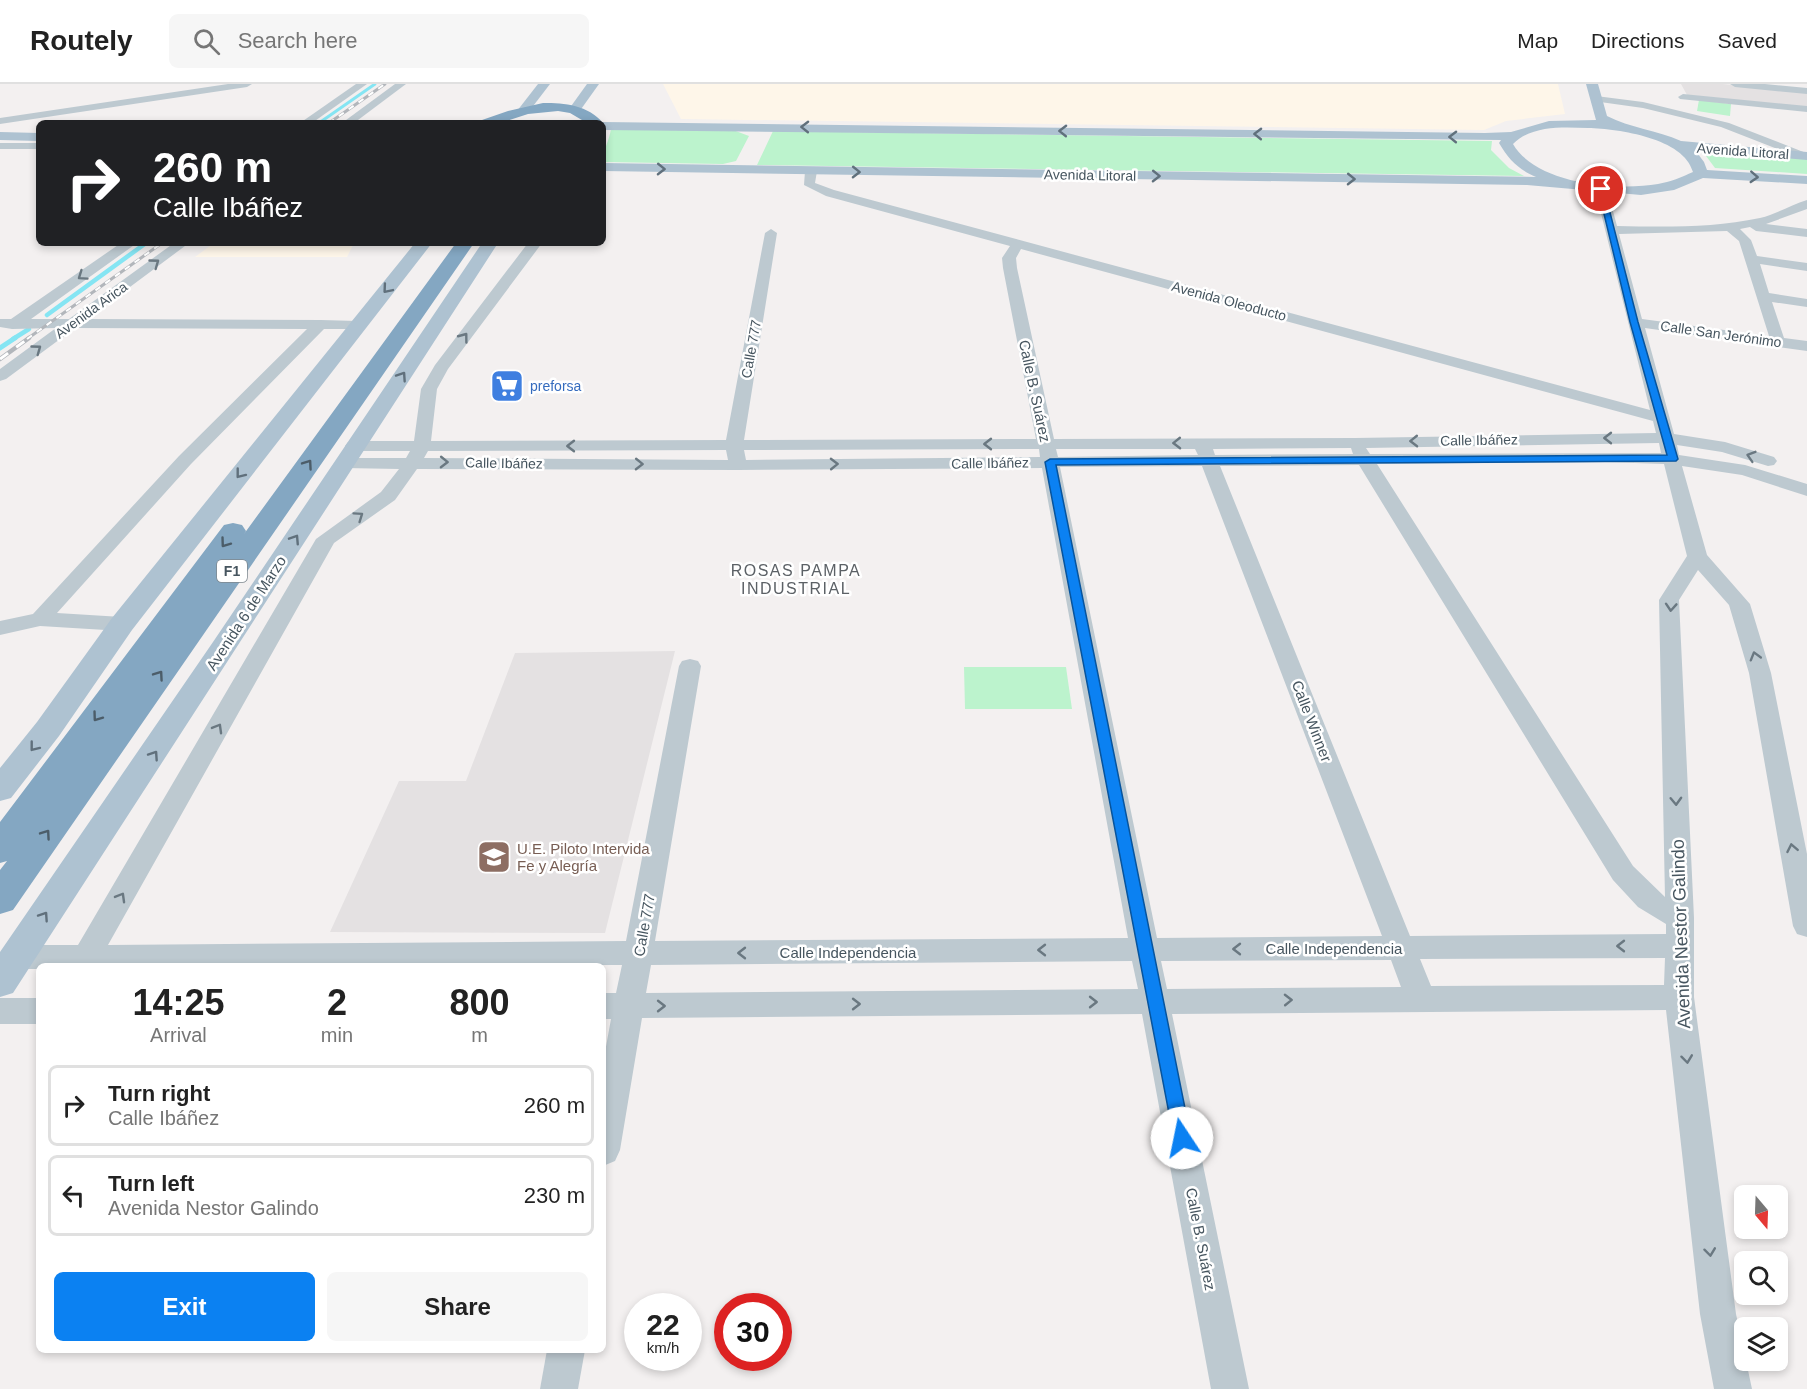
<!DOCTYPE html>
<html lang="en">
<head>
<meta charset="utf-8">
<style>
	body { margin:0; font-family:Helvetica,sans-serif; background:#f6f6f6; color:#222; height:100vh; display:flex; flex-direction:column; font-size:22px; white-space:nowrap }
	* { box-sizing:border-box; margin:0 }
	p { font-size:20px; color:#767676 }
	.icon { flex:none; width:33px; height:33px; fill:none; stroke:currentColor; stroke-width:2; stroke-linecap:round; stroke-linejoin:round }
	.map { position:relative; flex:1; overflow:hidden }
	.sheet { position:absolute; left:36px; top:879px; width:570px; height:390px; display:flex; flex-direction:column; background:#fff; border-radius:9px; box-shadow:0 3px 9px #0003 }
	.sheet>* { flex:none }
	.top-card { position:absolute; left:36px; top:36px; width:570px; height:126px; border-radius:9px; box-shadow:0 3px 9px #0003; background:#202124; color:#fff; overflow:hidden }
	.needle { width:39px; rotate:161deg }
	.buttons { position:absolute; left:1734px; top:1101px; display:grid; gap:12px }
	.buttons a { display:grid; place-items:center; width:54px; height:54px; border-radius:9px; background:#fff; box-shadow:0 3px 9px #0003; font-size:30px }
	.speed { position:absolute; left:624px; top:1209px; display:flex; gap:12px; font-size:30px; font-weight:700; text-align:center }
	.speed>* { display:grid; place-content:center; width:78px; height:78px; border-radius:50%; background:#fff; box-shadow:0 3px 9px #0003; line-height:1 }
	.speed small { font-size:15px; font-weight:400 }
	.speed .limit { border:9px solid #d22; background:#fff; color:#111 }
	.pin { position:absolute; display:grid; place-items:center; width:51px; height:51px; color:#fff; margin:-26px; border:3px solid #fff; border-radius:50%; box-shadow:0 2px 6px #0007 }
	.me { position:absolute; width:66px; margin:-33px; rotate:349deg; stroke-linejoin:round; filter:drop-shadow(0 0 4px #0008) }
	.turn { display:flex; align-items:center; gap:21px; height:126px; padding:0 18px; font-size:27px }
	.turn .icon { width:78px; height:78px; stroke-width:2.5 }
	.turn b { display:block; font-size:42px; line-height:51px }
	.eta { display:flex; justify-content:space-evenly; align-items:center; height:102px; text-align:center }
	.eta b { font-size:36px; font-weight:700; line-height:42px }
	.button { display:flex; gap:12px; margin-top:auto; padding:12px 18px }
	.button a { flex:1; height:69px; border-radius:9px; background:#0b81f2; color:#fff; font-size:24px; font-weight:700; line-height:69px; text-align:center }
	.button a+a { background:#f6f6f6; color:#222 }
	ul { padding:0; list-style:none }
	li { display:flex; align-items:center; gap:18px; height:81px; margin:0 12px 9px; padding:0 6px; border:3px solid #e0e0e0; border-radius:9px }
	li div { flex:1 }
	li b { display:block; font-size:22px }
	li em { font-style:normal }
	header { display:flex; align-items:center; gap:36px; box-sizing:border-box; height:84px; padding:0 30px; background:#fff; border-bottom:2px solid #e0e0e0 }
	header strong { font-size:28px }
	nav { display:flex; gap:33px; margin-inline-start:auto; font-size:21px }
	.search { width:420px; height:54px; background:#f6f6f6; display:flex; align-items:center; gap:15px; box-sizing:border-box; padding:0 21px; border-radius:9px; color:#767676; font-size:22px }
	.map>svg:first-child { display:block }
</style>
</head>
<body>
<header>
<strong>Routely</strong>
<div class="search"><svg class="icon" aria-label="search" viewBox="0 0 24 24"><circle cx="10" cy="10" r="6"/><path d="M15 15l6 6"/></svg>Search here</div>
<nav><a>Map</a><a>Directions</a><a>Saved</a></nav>
</header>
<div class="map">
<svg width="1807" height="1305" viewBox="0 0 1807 1305">
	<rect width="100%" height="100%" fill="#f3f0f0"/>
	<g fill="#fef6e9">
		<polygon points="663,0 1558,0 1565,30 1506,37 1484,46 681,35"/>
		<polygon points="214,159 354,159 347,173 195,173"/>
	</g>
	<g fill="#e4e1e2">
		<polygon points="1681,0 1723,0 1807,8 1807,23 1687,11"/>
		<polygon points="675,567 605,849 330,848 399,697 466,697 515,569"/>
	</g>
	<g fill="#bcf3cd">
		<polygon points="1699,16 1731,20 1730,32 1697,27"/>
		<path d="M611 45 733 46 749 52 736 77 723 80 603 78C603 65 609 58 611 45Z"/>
		<polygon points="773,47 1492,57 1491,66 1509,84 1524,92 757,81"/>
		<polygon points="1703,68 1807,75 1807,90 1715,84"/>
		<polygon points="964,583 1066,583 1072,625 965,625"/>
	</g>
	<g fill="none" stroke-linecap="round" stroke-linejoin="round">
		<polyline stroke="#85e5f3" stroke-width="3" points="319,39 375,0"/>
		<g stroke="#85e5f3" stroke-width="4.5">
			<polyline points="47,231 146,159"/>
			<polyline points="13,255 29,245"/>
		</g>
		<polyline stroke="#85e5f3" stroke-width="5" points="0,264 15,254"/>
		<g fill="#bdc9d0" fill-rule="evenodd">
			<polygon points="228,0 252,0 247,3 0,40 0,34"/>
			<polygon points="356,0 367,0 312,39 300,39"/>
			<polygon points="395,0 406,0 354,39 342,39"/>
			<polygon points="1730,0 1765,0 1807,4 1807,10 1735,3"/>
			<polygon points="1683,10 1807,22 1807,28 1680,15 1678,13"/>
			<polygon points="1596,12 1643,18 1729,39 1806,69 1807,72 1798,73 1721,43 1643,24 1593,17 1593,13"/>
			<rect x="0" y="59" width="39" height="6"/>
			<path d="M811 84 817 87 815 99 834 106 1650 326 1595 105 1597 102 1601 101 1607 105 1617 142C1665 143 1713 144 1760 134 1776 130 1791 121 1807 116V125L1766 140 1807 145V153L1756 147 1750 143 1740 145 1751 156 1757 172 1807 179V187L1760 180 1769 209 1807 215V223L1772 218 1784 254 1807 257V267L1645 244 1674 350 1725 358 1774 373 1777 377 1774 381 1768 382 1722 368 1677 361 1679 371 1745 381 1807 400V412L1742 391 1682 382 1707 471 1750 520 1771 589 1807 770V853L1797 850 1793 842 1749 589 1729 521 1698 486 1679 516 1694 834V913L1736 1230 1752 1305H1714L1700 1230 1666 926 1172 930 1249 1305H1211L1142 930 642 934 620 1066 615 1077 603 1082V979L611 935H603V909H616L622 881 39 882V885H17L7 881 3 873 7 865 17 861H78L316 455 381 408 399 385 344 384 338 383 335 379 338 375 344 374H406L410 367H354L348 366 345 362 348 358 354 357H414L421 305 435 281 528 159H542L448 285 437 305 431 357 726 356 765 149 771 145 777 149 744 356 1036 355 1003 184 1002 174 1010 162 826 112 804 101 805 87ZM1727 147 1739 157 1769 252 1642 235 1619 150ZM1021 165 1653 337 1656 349 1355 354 1054 355 1017 184 1016 174ZM1659 359 1661 369 1370 370 1366 364ZM1351 364 1353 370 1215 371 1213 365ZM1039 365 1040 373 746 376 744 366ZM1056 365H1195L1198 371 1058 373ZM726 366 728 376 424 374 428 367ZM1605 378 1664 380 1687 472 1659 516 1665 813 1633 782 1377 380ZM1359 381 1613 796 1638 823 1666 840V850L1410 852 1220 382ZM1202 382 1382 852 1157 854 1060 383ZM1042 384 1128 854 655 857 701 582 698 577 690 575 682 577 679 582 626 857 108 861 334 459 395 416 417 385 738 386ZM1665 874 1664 901 1431 902 1420 875ZM1391 876 1401 903 1167 905 1161 877ZM1132 877 1138 905 646 909 651 881Z"/>
			<polygon points="121,159 137,159 31,235 69,235 174,159 189,159 87,235 321,236 357,237 364,241 357,245 324,245 191,380 57,529 122,533 130,535 133,540 130,545 122,547 40,542 0,551 0,537 33,530 179,372 307,245 75,244 6,295 0,297 0,285 56,244 12,245 0,243 0,235 11,235"/>
			<rect x="0" y="914" width="39" height="26"/>
			<polygon points="547,1266 585,1266 578,1305 540,1305"/>
		</g>
		<g fill="#aec2d1" fill-rule="evenodd">
			<polygon points="538,0 550,0 527,30 519,30 517,27"/>
			<polygon points="587,0 599,0 579,28 571,28 569,25"/>
			<path d="M1586 0H1598L1607 32C1630 44 1657 46 1681 57L1807 68V76L1695 66 1704 78 1707 86 1807 92V100L1703 94 1674 106 1641 111 1527 101 603 87V79L1536 93C1518 85 1509 76 1499 59L1501 56 603 46V39H599L603 38 1485 49 1511 48 1549 37 1596 36ZM1588 44C1619 45 1684 54 1693 88 1682 93 1670 98 1658 100 1616 107 1536 100 1513 60 1532 41 1563 43 1588 44Z"/>
			<polygon points="0,48 39,49 39,57 0,56"/>
			<polygon points="415,159 432,159 132,546 59,652 11,714 0,717 0,684 37,638 112,534"/>
			<polygon points="482,159 498,159 13,909 0,913 0,868 213,558"/>
		</g>
		<g fill="#84a7c2" fill-rule="evenodd">
			<path d="M543 19C565 19 588 21 603 39H587L570 29 558 27 528 30 500 39H480L482 36 508 27Z"/>
			<polygon points="456,159 474,159 13,826 0,830 0,786 7,777 0,779 0,738 224,441 233,439 242,441 246,447 244,450"/>
		</g>
		<defs>
			<g id="rail-far1">
				<polyline points="329,39 385,0"/>
				<polyline points="27,255 162,159"/>
			</g>
			<polyline id="rail" points="0,275 29,254"/>
		</defs>
		<use href="#rail-far1" stroke="#b2b6bb" stroke-width="3"/>
		<use href="#rail" stroke="#b2b6bb" stroke-width="4.5"/>
		<use href="#rail-far1" stroke="#fff" stroke-width="2" stroke-dasharray="6" stroke-linecap="butt"/>
		<use href="#rail" stroke="#fff" stroke-width="3" stroke-dasharray="10" stroke-linecap="butt"/>
	</g>
	<defs><path id="oneway-chevron" d="M-2-3.5L2.5 0L-2 3.5" fill="none" stroke-width="1.6" stroke-linecap="round" stroke-linejoin="round" transform="scale(1.5)"/></defs>
	<g stroke="#60707c">
		<use href="#oneway-chevron" transform="translate(805 43) rotate(-179)"/>
		<use href="#oneway-chevron" transform="translate(1063 47) rotate(-179)"/>
		<use href="#oneway-chevron" transform="translate(1258 50) rotate(-179)"/>
		<use href="#oneway-chevron" transform="translate(1453 53) rotate(-179)"/>
		<use href="#oneway-chevron" transform="translate(661 85) rotate(1)"/>
		<use href="#oneway-chevron" transform="translate(856 88) rotate(1)"/>
		<use href="#oneway-chevron" transform="translate(1156 92) rotate(1)"/>
		<use href="#oneway-chevron" transform="translate(1754 93) rotate(3)"/>
		<use href="#oneway-chevron" transform="translate(1351 95) rotate(1)"/>
		<use href="#oneway-chevron" transform="translate(387 205) rotate(130)"/>
		<use href="#oneway-chevron" transform="translate(402 292) rotate(-56)"/>
		<use href="#oneway-chevron" transform="translate(240 390) rotate(128)"/>
		<use href="#oneway-chevron" transform="translate(295 455) rotate(-57)"/>
		<use href="#oneway-chevron" transform="translate(34 663) rotate(128)"/>
		<use href="#oneway-chevron" transform="translate(154 671) rotate(-56)"/>
		<use href="#oneway-chevron" transform="translate(44 832) rotate(-56)"/>
	</g>
	<g stroke="#6a7881">
		<use href="#oneway-chevron" transform="translate(155 179) rotate(-36)"/>
		<use href="#oneway-chevron" transform="translate(82 192) rotate(145)"/>
		<use href="#oneway-chevron" transform="translate(464 253) rotate(-53)"/>
		<use href="#oneway-chevron" transform="translate(37 265) rotate(-36)"/>
		<use href="#oneway-chevron" transform="translate(1608 354) rotate(180)"/>
		<use href="#oneway-chevron" transform="translate(1414 357) rotate(179)"/>
		<use href="#oneway-chevron" transform="translate(1177 359) rotate(179)"/>
		<use href="#oneway-chevron" transform="translate(988 360) rotate(180)"/>
		<use href="#oneway-chevron" transform="translate(571 362) rotate(-180)"/>
		<use href="#oneway-chevron" transform="translate(1751 372) rotate(-163)"/>
		<use href="#oneway-chevron" transform="translate(444 378) rotate(1)"/>
		<use href="#oneway-chevron" transform="translate(639 380) rotate(1)"/>
		<use href="#oneway-chevron" transform="translate(834 380) rotate(-1)"/>
		<use href="#oneway-chevron" transform="translate(359 432) rotate(-35)"/>
		<use href="#oneway-chevron" transform="translate(1671 523) rotate(94)"/>
		<use href="#oneway-chevron" transform="translate(1755 572) rotate(-106)"/>
		<use href="#oneway-chevron" transform="translate(218 644) rotate(-60)"/>
		<use href="#oneway-chevron" transform="translate(1676 717) rotate(88)"/>
		<use href="#oneway-chevron" transform="translate(1792 764) rotate(-101)"/>
		<use href="#oneway-chevron" transform="translate(121 813) rotate(-60)"/>
		<use href="#oneway-chevron" transform="translate(1621 862) rotate(180)"/>
		<use href="#oneway-chevron" transform="translate(1237 865) rotate(180)"/>
		<use href="#oneway-chevron" transform="translate(1042 866) rotate(180)"/>
		<use href="#oneway-chevron" transform="translate(742 869) rotate(180)"/>
		<use href="#oneway-chevron" transform="translate(1288 916) rotate(-1)"/>
		<use href="#oneway-chevron" transform="translate(1093 918)"/>
		<use href="#oneway-chevron" transform="translate(856 920)"/>
		<use href="#oneway-chevron" transform="translate(661 922)"/>
		<use href="#oneway-chevron" transform="translate(1687 975) rotate(83)"/>
		<use href="#oneway-chevron" transform="translate(1710 1168) rotate(83)"/>
	</g>
	<g stroke="#4c5d69">
		<use href="#oneway-chevron" transform="translate(308 380) rotate(-55)"/>
		<use href="#oneway-chevron" transform="translate(225 459) rotate(126)"/>
		<use href="#oneway-chevron" transform="translate(159 591) rotate(-55)"/>
		<use href="#oneway-chevron" transform="translate(97 633) rotate(126)"/>
		<use href="#oneway-chevron" transform="translate(46 750) rotate(-55)"/>
	</g>
	<polygon fill="#0b81f2" stroke="#07549d" stroke-width="1.5" points="1601,103 1604,105 1638,238 1678,375 1676,377 1056,381 1191,1054 1189,1061 1182,1063 1175,1061 1045,378 1050,375 1667,371 1630,238 1598,105"/>
	<defs>
		<symbol id="supermarket-square" viewBox="-11 -11 22 22"><rect x="-9" y="-9" width="18" height="18" rx="4" fill="#3f7fe0" stroke="#fff"/><path d="M-6-5.5h2.5l.6 2H6L4.5 2H-2.5L-4.4-4H-6ZM-1.5 3.2a1.3 1.3 0 1 0 .1 0ZM3 3.2a1.3 1.3 0 1 0 .1 0Z" fill="#fff"/></symbol>
		<symbol id="school-square" viewBox="-11 -11 22 22"><rect x="-9" y="-9" width="18" height="18" rx="4" fill="#8d6e63" stroke="#fff"/><path d="M0-5L7-2L0 1L-7-2ZM-4 1L0 2.5L4 1V4Q0 6-4 4Z" fill="#fff"/></symbol>
	</defs>
	<g fill-rule="evenodd">
		<use href="#supermarket-square" x="488" y="283" width="38" height="38"/>
		<use href="#school-square" x="475" y="754" width="38" height="38"/>
	</g>
	<g text-anchor="middle" dominant-baseline="central" stroke-width="5" stroke-linejoin="round" paint-order="stroke">
		<g font-size="14" fill="#46555f" stroke="#fff">
			<text transform="translate(1743 67) rotate(4)">Avenida Litoral</text>
			<text transform="translate(1090 91) rotate(1)">Avenida Litoral</text>
			<text transform="translate(1229 217) rotate(15)">Avenida Oleoducto</text>
			<text transform="translate(91 226) rotate(-36)">Avenida Arica</text>
			<text transform="translate(1721 250) rotate(8)">Calle San Jerónimo</text>
			<text transform="translate(751 265) rotate(-80)">Calle 777</text>
			<text transform="translate(1479 356) rotate(-1)">Calle Ibáñez</text>
			<text transform="translate(504 379) rotate(1)">Calle Ibáñez</text>
			<text transform="translate(990 379) rotate(-1)">Calle Ibáñez</text>
		</g>
		<g font-size="14" fill="#366cbe" stroke="#fff" text-anchor="start">
			<text x="530" y="302">preforsa</text>
		</g>
		<rect fill="#fff" stroke="#7e888f" stroke-width="1.5" x="217" y="476" width="30" height="22" rx="4.5"/>
		<g font-size="14" font-weight="bold" fill="#46555f">
			<text x="232" y="487">F1</text>
		</g>
		<g font-size="15" fill="#46555f" stroke="#fff">
			<text transform="translate(1035 307) rotate(78)">Calle B. Suárez</text>
			<text transform="translate(246 529) rotate(-57)">Avenida 6 de Marzo</text>
			<text transform="translate(1312 637) rotate(69)">Calle Winner</text>
			<text transform="translate(644 841) rotate(-80)">Calle 777</text>
			<text x="1334" y="864">Calle Independencia</text>
			<text x="848" y="868">Calle Independencia</text>
			<text transform="translate(1201 1155) rotate(79)">Calle B. Suárez</text>
		</g>
		<g font-size="15" fill="#785e54" stroke="#fff" text-anchor="start">
			<text x="517" y="764">U.E. Piloto Intervida<tspan x="517" dy="17">Fe y Alegría</tspan></text>
		</g>
		<g font-size="16" letter-spacing="1.5" fill="#5c6166" stroke="#fff">
			<text x="796" y="486">ROSAS PAMPA<tspan x="796" dy="18">INDUSTRIAL</tspan></text>
		</g>
		<g font-size="18" fill="#46555f" stroke="#fff">
			<text transform="translate(1681 850) rotate(-92)">Avenida Nestor Galindo</text>
		</g>
	</g>
</svg>
<div class="buttons">
<a><svg class="needle" viewBox="-14 -14 28 28"><path d="M0-13l5 13h-10z" fill="#e53935"/><path d="M0 13l5-13h-10z" fill="#767676"/></svg></a>
<a><svg class="icon" aria-label="search" viewBox="0 0 24 24"><circle cx="10" cy="10" r="6"/><path d="M15 15l6 6"/></svg></a>
<a><svg class="icon" aria-label="layers" viewBox="0 0 24 24"><path d="M12 4l9 5-9 5-9-5zM3 14l9 5 9-5"/></svg></a>
</div>
<div class="speed"><div>22<small>km/h</small></div><div class="limit">30</div></div>
<div class="pin" style="left:1601px;top:105px;background:#d93025"><svg class="icon" aria-label="arrive" viewBox="0 0 24 24"><path d="M6 21V4h12l-3 4 3 4H6"/></svg></div>
<svg class="me" style="left:1182px;top:1054px" viewBox="-20 -20 40 40"><circle r="19" fill="#fff"/><path d="M0-13L10 11 0 6-10 11z" fill="#0b81f2"/></svg>
<div class="top-card">
<div class="turn"><svg class="icon" aria-label="right" viewBox="0 0 24 24"><path d="M7 20v-9h11M14 6l5 5-5 5"/></svg><div><b>260 m</b>Calle Ibáñez</div></div>
</div>
<section class="sheet">
<div class="eta">
<div><b>14:25</b><p>Arrival</p></div>
<div><b>2</b><p>min</p></div>
<div><b>800</b><p>m</p></div>
</div>
<ul>
<li><svg class="icon" aria-label="right" viewBox="0 0 24 24"><path d="M7 20v-9h11M14 6l5 5-5 5"/></svg><div><b>Turn right</b><p>Calle Ibáñez</p></div><em>260 m</em></li>
<li><svg class="icon" aria-label="left" viewBox="0 0 24 24"><path d="M17 20v-9H6M10 6l-5 5 5 5"/></svg><div><b>Turn left</b><p>Avenida Nestor Galindo</p></div><em>230 m</em></li>
</ul>
<div class="button"><a>Exit</a><a>Share</a></div>
</section>
</div>
</body>
</html>
